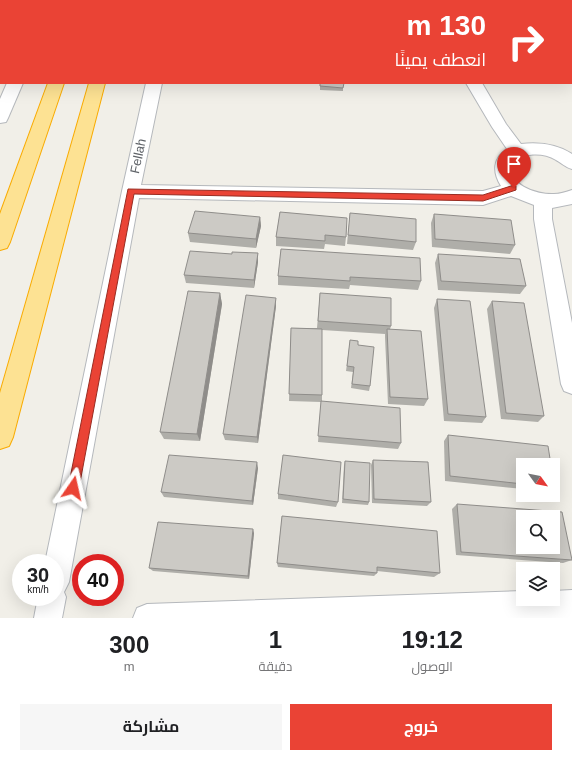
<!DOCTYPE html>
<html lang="ar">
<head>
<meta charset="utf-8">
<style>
	body { margin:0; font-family:Arial,Cairo,sans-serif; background:#f6f6f6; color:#202124; direction:rtl; height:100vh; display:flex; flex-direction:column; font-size:15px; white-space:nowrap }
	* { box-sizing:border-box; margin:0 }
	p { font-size:13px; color:#757577 }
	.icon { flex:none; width:22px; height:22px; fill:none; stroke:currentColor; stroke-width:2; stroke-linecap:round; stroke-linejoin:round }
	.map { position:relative; height:618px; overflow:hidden; direction:ltr }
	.side { display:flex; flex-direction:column; background:#fff; flex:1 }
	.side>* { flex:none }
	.hud { position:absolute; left:0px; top:0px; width:572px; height:84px; box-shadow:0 4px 16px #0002; direction:rtl; background:#ea4335; color:#fff; overflow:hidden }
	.needle { width:26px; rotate:123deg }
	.tools { position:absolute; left:516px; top:458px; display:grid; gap:8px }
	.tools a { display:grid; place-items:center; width:44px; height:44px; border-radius:0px; background:#fff; box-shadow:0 4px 16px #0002; font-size:20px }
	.speed { position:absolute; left:12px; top:554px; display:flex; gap:8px; font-size:20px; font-weight:700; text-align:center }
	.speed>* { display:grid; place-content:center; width:52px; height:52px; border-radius:50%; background:#fff; box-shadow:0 4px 16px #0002; line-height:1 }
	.speed small { font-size:10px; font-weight:400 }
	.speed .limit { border:6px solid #d22; background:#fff; color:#111 }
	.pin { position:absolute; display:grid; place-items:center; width:34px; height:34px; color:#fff; margin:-41px -17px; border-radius:50% 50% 50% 0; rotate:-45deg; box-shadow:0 0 4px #0007 }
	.pin .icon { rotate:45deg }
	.me { position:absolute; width:44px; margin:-22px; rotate:11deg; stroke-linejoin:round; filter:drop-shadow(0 0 3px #0008) }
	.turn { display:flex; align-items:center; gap:14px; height:84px; padding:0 20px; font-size:18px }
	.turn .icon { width:52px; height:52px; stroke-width:2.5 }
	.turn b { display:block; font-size:28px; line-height:34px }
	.eta { display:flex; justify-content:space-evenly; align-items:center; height:68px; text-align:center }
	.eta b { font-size:24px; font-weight:700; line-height:28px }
	.primary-button { display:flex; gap:8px; margin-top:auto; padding:8px 20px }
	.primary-button a { flex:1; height:46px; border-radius:0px; background:#ea4335; color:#fff; font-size:16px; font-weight:700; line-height:46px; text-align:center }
	.primary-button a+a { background:#f6f6f6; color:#202124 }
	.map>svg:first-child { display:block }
</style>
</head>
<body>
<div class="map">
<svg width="572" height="618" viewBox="0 0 572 618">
	<rect width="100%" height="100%" fill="#f1efe8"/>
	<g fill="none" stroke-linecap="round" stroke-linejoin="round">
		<defs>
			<g id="minor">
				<rect x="44" y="0" width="14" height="1"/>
				<rect x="164" y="0" width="14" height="1"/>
				<rect x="198" y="0" width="14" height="1"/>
				<polygon points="366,0 388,0 389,1 367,1"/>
				<rect x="436" y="0" width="14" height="1"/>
				<polygon points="7,83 23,83 8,118 6,122 0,123 0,99"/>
				<path d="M146 83H162L141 185 483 191 501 186C492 172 493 158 507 149L492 127 466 83H482L506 124 521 144C538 142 557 144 572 154V169C565 167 562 163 556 160 543 152 525 153 514 161 503 184 537 195 554 194 560 194 566 192 572 190V204L552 208V219L572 323V394L564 391 561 384 534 219V205L511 196 483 205 139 198 69 582 64 592 66 597 62 618H34L38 597H55V563H45L122 191Z"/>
				<polygon points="572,590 572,618 133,618 137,608 147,604 523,591 523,599 553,599 553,591"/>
			</g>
			<g id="highway">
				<rect x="78" y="0" width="14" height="1"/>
				<polygon points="48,83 64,83 10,242 7,248 0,250 0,214"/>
				<polygon points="89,83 105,83 13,437 9,446 0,449 0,393"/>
			</g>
		</defs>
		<use href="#minor" stroke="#b5b8bc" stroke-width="2"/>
		<use href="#highway" stroke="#f9ab00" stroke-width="2"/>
		<use href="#minor" fill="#fff" fill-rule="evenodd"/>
		<use href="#highway" fill="#fde293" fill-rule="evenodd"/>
	</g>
	<g fill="#afaea9">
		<polygon points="320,83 343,88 343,91 320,90"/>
		<polygon points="280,212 346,237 345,246 325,244 324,249 276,246 276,237"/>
		<polygon points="350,213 416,242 413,250 347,244"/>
		<polygon points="434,214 515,245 510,254 432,247 431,223"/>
		<polygon points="260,217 261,226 256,248 190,242 188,233"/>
		<polygon points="281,249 421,281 418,290 350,285 349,289 278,285 278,276"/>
		<polygon points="258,253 258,262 254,288 186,283 184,275 232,254"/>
		<polygon points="438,254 526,286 520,294 438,290 435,263"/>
		<polygon points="220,293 222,304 200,441 164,439 160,432"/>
		<polygon points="320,293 391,326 390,329 428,399 424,406 388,404 385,337 385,334 322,330 322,401 401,443 398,449 318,442 321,402 289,401 291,328 317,328"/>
		<polygon points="276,298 276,306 258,443 225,440 223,434"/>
		<polygon points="437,299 486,417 482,423 444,421 434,308"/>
		<polygon points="492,301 544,416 538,422 501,419 487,309"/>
		<polygon points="350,340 358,345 370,386 369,391 351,388 353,372 346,371"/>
		<polygon points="448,435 523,465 523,489 445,481 444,441"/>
		<polygon points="373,460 431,502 427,506 372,503 371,465"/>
		<polygon points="345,461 369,502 368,505 342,503 344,465"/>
		<polygon points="258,468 253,505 164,497 161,492"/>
		<polygon points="278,494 338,502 336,507 278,499"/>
		<polygon points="457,504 572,560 563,563 456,555 452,509"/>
		<polygon points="282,516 440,573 434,577 377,571 377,573 374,576 278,567 277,563"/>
		<polygon points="254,533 249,579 153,571 149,568"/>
	</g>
	<g fill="#8f8d8a">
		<polygon points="260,217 261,226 256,248 256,239"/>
		<polygon points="258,253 258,262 254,288 254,280"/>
		<polygon points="220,293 222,304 200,441 197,434"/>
		<polygon points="276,298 276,306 258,443 257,437"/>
		<polygon points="257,462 258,468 253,505 252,501"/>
		<polygon points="253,529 254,533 249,579 248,576"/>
	</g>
	<g fill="#cccac5" stroke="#8f8d8a" fill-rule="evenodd">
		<polygon points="320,83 344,83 343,88 320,86"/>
		<polygon points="195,211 260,217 256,239 188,233"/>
		<polygon points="280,212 347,218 346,237 325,235 325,241 276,237"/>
		<polygon points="350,213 416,219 416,242 348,235"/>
		<polygon points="434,214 511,220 515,245 435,239"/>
		<polygon points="281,249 420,258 421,281 350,277 350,281 278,276"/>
		<polygon points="190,251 232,254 232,252 258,253 254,280 184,275"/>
		<polygon points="438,254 520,259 526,286 441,281"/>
		<polygon points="188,291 220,293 197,434 160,432"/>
		<polygon points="320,293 391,298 391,326 318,321"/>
		<polygon points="246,295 276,298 257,437 223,434"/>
		<polygon points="437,299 470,301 486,417 448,414"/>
		<polygon points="492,301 524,303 544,416 506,413"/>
		<polygon points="291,328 322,329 322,395 289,394"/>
		<polygon points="387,329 421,331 428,399 390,397"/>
		<polygon points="350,340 358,341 358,345 374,347 370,386 352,384 354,367 347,366"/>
		<polygon points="321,401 400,408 401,443 318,436"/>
		<polygon points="448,435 548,446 551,465 523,465 523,484 450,476"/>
		<polygon points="169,455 257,462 252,501 161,492"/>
		<polygon points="283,455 341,462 338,502 278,494"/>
		<polygon points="373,460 428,462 431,502 374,499"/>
		<polygon points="345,461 370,463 369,502 343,499"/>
		<path d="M457 504 562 512 572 560 461 552ZM523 517H553V547H523Z"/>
		<polygon points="282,516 437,531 440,573 377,567 377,573 277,563"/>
		<polygon points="158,522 253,529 248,576 149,568"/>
	</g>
	<polygon fill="#ea4335" stroke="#982c22" points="514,185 516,186 516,190 483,201 134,194 79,488 77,492 73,493 69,492 68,488 128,189 483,195"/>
	<g text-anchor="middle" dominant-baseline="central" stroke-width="3.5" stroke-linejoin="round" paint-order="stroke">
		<g font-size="13" fill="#5f6368" stroke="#fff">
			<text transform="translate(138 156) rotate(-78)">Fellah</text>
		</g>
	</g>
</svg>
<div class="tools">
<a><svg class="needle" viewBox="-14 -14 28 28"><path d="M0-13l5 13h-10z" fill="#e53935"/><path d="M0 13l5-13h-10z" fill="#757577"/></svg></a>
<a><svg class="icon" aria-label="search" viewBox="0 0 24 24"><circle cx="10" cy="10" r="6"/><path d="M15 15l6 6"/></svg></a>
<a><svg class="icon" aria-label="layers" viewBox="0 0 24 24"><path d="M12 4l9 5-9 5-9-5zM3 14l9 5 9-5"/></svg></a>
</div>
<div class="speed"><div>30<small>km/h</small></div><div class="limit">40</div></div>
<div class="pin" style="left:514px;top:188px;background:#d93025"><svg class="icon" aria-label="arrive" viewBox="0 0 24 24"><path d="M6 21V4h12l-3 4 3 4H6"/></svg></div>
<svg class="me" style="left:73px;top:488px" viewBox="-20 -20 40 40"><path d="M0-17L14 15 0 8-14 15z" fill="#ea4335" stroke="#fff" stroke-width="4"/></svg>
<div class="hud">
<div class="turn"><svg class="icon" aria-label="right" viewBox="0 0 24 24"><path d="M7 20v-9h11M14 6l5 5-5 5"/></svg><div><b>130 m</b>انعطف يمينًا</div></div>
</div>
</div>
<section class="side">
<div class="eta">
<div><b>19:12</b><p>الوصول</p></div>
<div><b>1</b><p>دقيقة</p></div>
<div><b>300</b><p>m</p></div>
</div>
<div class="primary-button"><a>خروج</a><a>مشاركة</a></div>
</section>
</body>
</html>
